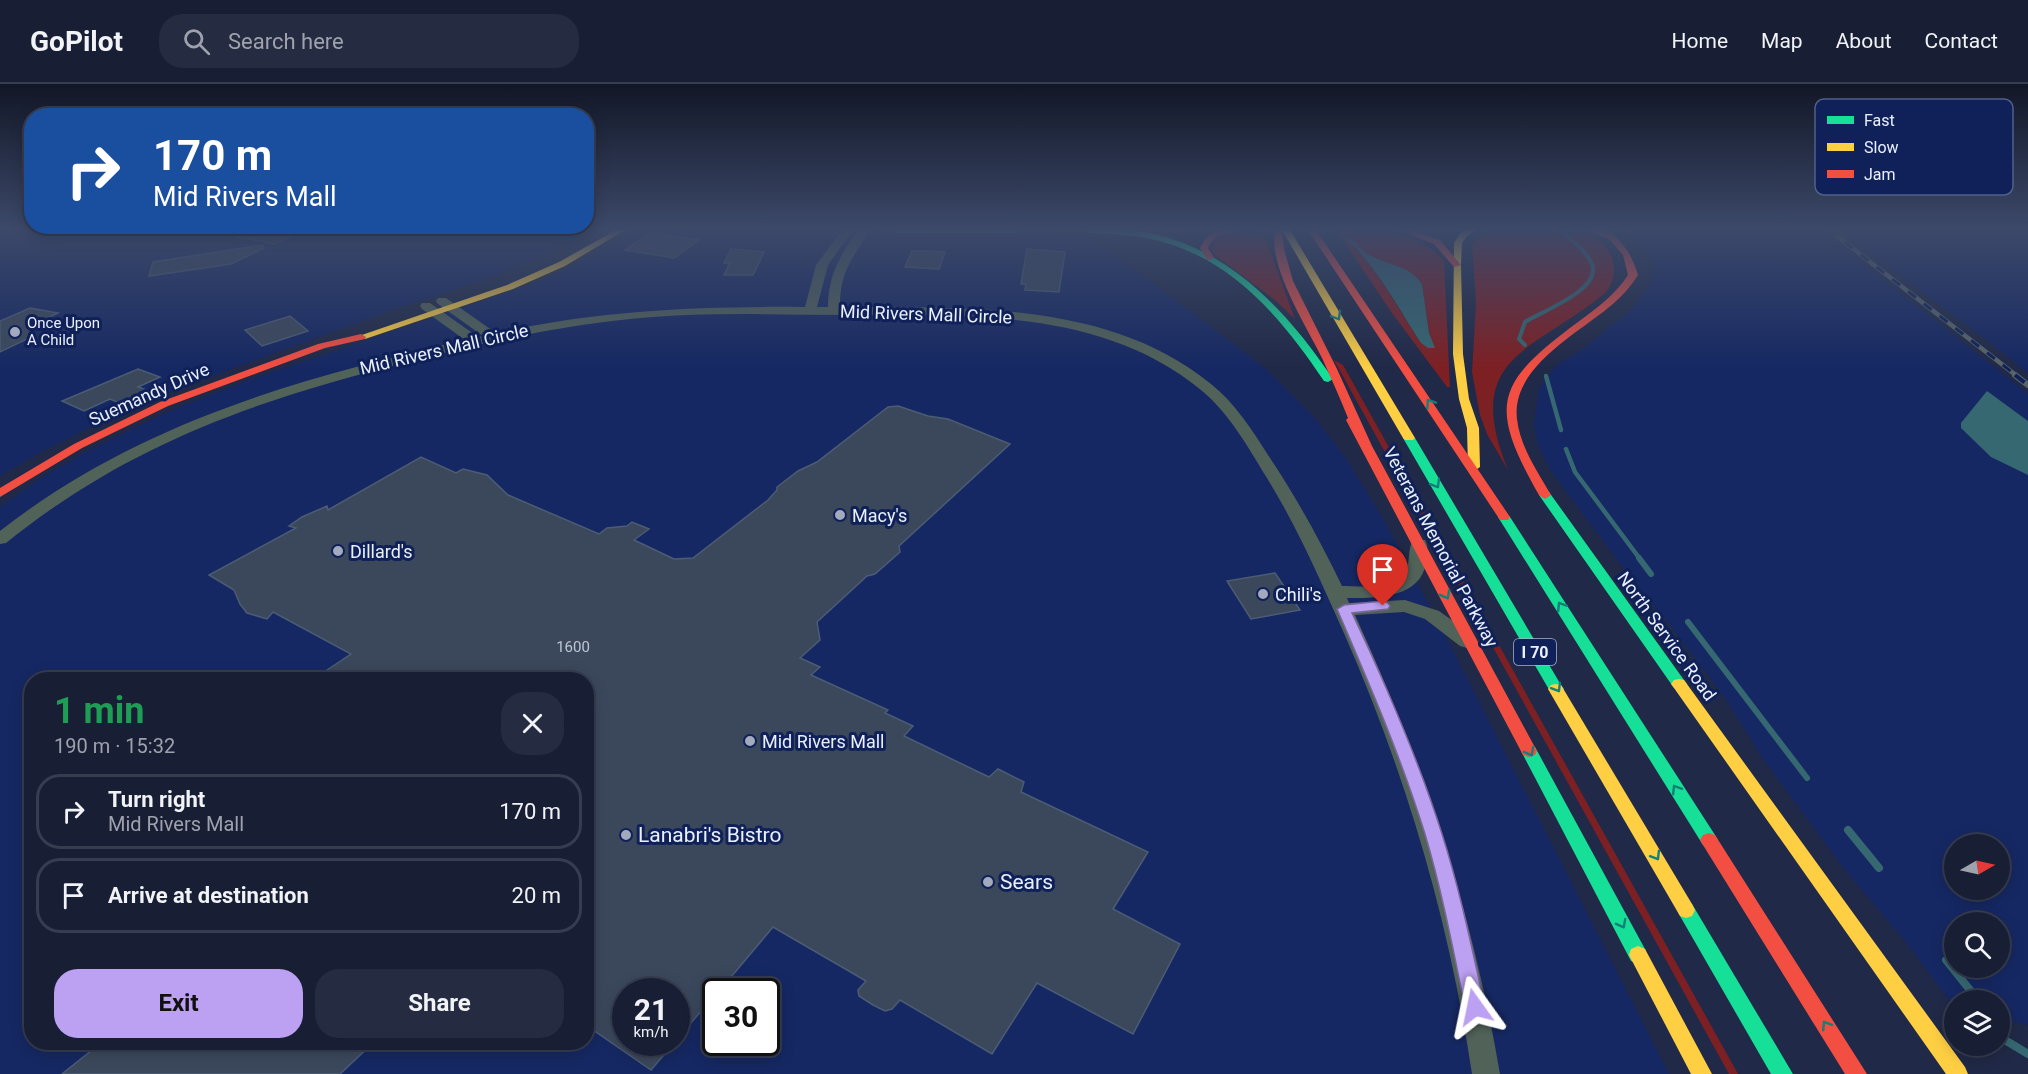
<!DOCTYPE html>
<html lang="en">
<head>
<meta charset="utf-8">
<style>
	body { margin:0; font-family:Roboto,sans-serif; background:#252c41; color:#f1f3f6; height:100vh; display:flex; flex-direction:column; font-size:22px; white-space:nowrap }
	* { box-sizing:border-box; margin:0 }
	p { font-size:20px; color:#9fa2ad }
	.icon { flex:none; width:33px; height:33px; fill:none; stroke:currentColor; stroke-width:2; stroke-linecap:round; stroke-linejoin:round }
	.map { position:relative; flex:1; overflow:hidden }
	.sheet { position:absolute; left:24px; top:588px; width:570px; height:378px; display:flex; flex-direction:column; background:#181f35; border-radius:24px; box-shadow:0 3px 15px #0003,0 0 0 2px #363d50 }
	.sheet>* { flex:none }
	.hud { position:absolute; left:24px; top:24px; width:570px; height:126px; border-radius:24px; box-shadow:0 3px 15px #0003,0 0 0 2px #363d50; background:#1a4fa0; color:#fff; overflow:hidden }
	.needle { width:39px; rotate:81deg }
	.fabs { position:absolute; left:1944px; top:750px; display:grid; gap:12px }
	.fabs a { display:grid; place-items:center; width:66px; height:66px; border-radius:50%; background:#181f35; box-shadow:0 3px 15px #0003,0 0 0 2px #363d50; font-size:30px }
	.speed { position:absolute; left:612px; top:894px; display:flex; gap:12px; font-size:30px; font-weight:700; text-align:center }
	.speed>* { display:grid; place-content:center; width:78px; height:78px; border-radius:50%; background:#181f35; box-shadow:0 3px 15px #0003,0 0 0 2px #363d50; line-height:1 }
	.speed small { font-size:15px; font-weight:400 }
	.speed .limit { border:3px solid #111; border-radius:9px; background:#fff; color:#111 }
	.pin { position:absolute; display:grid; place-items:center; width:51px; height:51px; color:#fff; margin:-62px -26px; border-radius:50% 50% 50% 0; rotate:-45deg; box-shadow:0 0 6px #0007 }
	.pin .icon { rotate:45deg }
	.me { position:absolute; width:66px; margin:-33px; rotate:348deg; stroke-linejoin:round; filter:drop-shadow(0 0 4px #0008) }
	.turn { display:flex; align-items:center; gap:21px; height:126px; padding:0 30px; font-size:27px }
	.turn .icon { width:78px; height:78px; stroke-width:2.5 }
	.turn b { display:block; font-size:42px; line-height:51px }
	.round { display:grid; place-items:center; flex:none; width:63px; height:63px; border-radius:24px; background:#252c41 }
	.overview { display:flex; align-items:center; justify-content:space-between; height:102px; padding:0 30px }
	h1 { font-size:36px; font-weight:700; line-height:45px; color:#1e9e55 }
	.button { display:flex; gap:12px; margin-top:auto; padding:12px 30px }
	.button a { flex:1; height:69px; border-radius:24px; background:#bca0f2; color:#111; font-size:24px; font-weight:700; line-height:69px; text-align:center }
	.button a+a { background:#252c41; color:#f1f3f6 }
	ul { padding:0; list-style:none }
	li { display:flex; align-items:center; gap:18px; height:75px; margin:0 12px 9px; padding:0 18px; border:3px solid #363d50; border-radius:24px }
	li div { flex:1 }
	li b { display:block; font-size:22px }
	li em { font-style:normal }
	header { display:flex; align-items:center; gap:36px; box-sizing:border-box; height:84px; padding:0 30px; background:#181f35; border-bottom:2px solid #363d50 }
	header strong { font-size:28px }
	nav { display:flex; gap:33px; margin-inline-start:auto; font-size:21px }
	.search { width:420px; height:54px; background:#252c41; display:flex; align-items:center; gap:15px; box-sizing:border-box; padding:0 21px; border-radius:24px; color:#9fa2ad; font-size:22px }
	.map>svg:first-child { display:block }
</style>
</head>
<body>
<header>
<strong>GoPilot</strong>
<div class="search"><svg class="icon" aria-label="search" viewBox="0 0 24 24"><circle cx="10" cy="10" r="6"/><path d="M15 15l6 6"/></svg>Search here</div>
<nav><a>Home</a><a>Map</a><a>About</a><a>Contact</a></nav>
</header>
<div class="map">
<svg width="2028" height="990" viewBox="0 0 2028 990">
	<rect width="100%" height="100%" fill="#202947"/>
	<g fill="#162863" fill-rule="evenodd">
		<polygon points="0,146 589,146 541,172 499,191 398,224 144,317 45,366 0,392"/>
		<path d="M635 146H843L938 150 1048 149 1081 152 1104 162 1265 284 1313 332 1345 373 1385 438 1445 551 1669 990H0V423L41 394 87 367 167 328 246 297 539 198 588 175ZM32 596H586V958H32ZM626 908H676V958H626ZM716 908H766V958H716Z"/>
		<path d="M1629 146H1821L2028 310V941L2000 935V916H1954V923L1905 857 1844 785 1761 672 1725 614 1670 541 1626 488 1551 387 1538 361 1534 341 1539 304 1557 281 1582 265 1631 226 1650 201 1654 179ZM1954 760H2000V806H1954ZM1954 838H2000V884H1954Z"/>
		<polygon points="1840,146 2028,146 2028,289 1988,257"/>
	</g>
	<g fill="#7d2024" fill-rule="evenodd">
		<path d="M1339 146C1378 144 1416 146 1444 177L1450 303H1447L1392 229 1338 149ZM1343 153C1353 154 1359 164 1367 170 1386 182 1408 180 1422 200L1429 249 1434 264 1421 259C1401 230 1371 173 1343 153Z"/>
		<path d="M1499 146H1553L1572 150 1589 149C1612 161 1623 188 1605 209 1534 268 1461 271 1508 386L1487 350 1480 331 1472 288 1476 218 1472 161 1480 153Z"/>
		<polygon points="1243,147 1264,150 1295,235 1275,216 1215,171 1211,165 1216,155 1227,150"/>
		<polygon points="1334,276 1343,281 1738,990 1729,990"/>
	</g>
	<g fill="#366871">
		<path d="M1342 152C1352 153 1358 163 1365 168 1384 182 1408 179 1422 200L1429 249 1435 264H1428L1421 259C1400 227 1372 174 1342 152Z"/>
		<polygon points="1987,307 2028,337 2028,391 1991,373 1961,344 1961,339"/>
	</g>
	<g fill="none" stroke-linecap="round" stroke-linejoin="round">
		<path stroke="#366871" stroke-width="4" d="M1525 261 1519 255 1525 238C1540 228 1602 206 1592 180 1586 166 1571 156 1560 146"/>
		<g stroke="#366871" stroke-width="4.5">
			<polyline points="1546,292 1561,346"/>
			<polyline points="1566,365 1575,388 1640,475"/>
		</g>
		<g stroke="#366871" stroke-width="6">
			<polyline points="1639,474 1651,490"/>
			<polyline points="1688,538 1807,694"/>
		</g>
		<g stroke="#366871" stroke-width="8">
			<polyline points="1848,746 1879,784"/>
			<polyline points="1946,876 1978,916"/>
			<polyline points="2000,953 2028,970"/>
		</g>
	</g>
	<g fill="#3b485c" stroke="#4b5c74" stroke-width="1.5">
		<polygon points="236,146 305,146 275,160 236,153"/>
		<polygon points="650,149 699,156 674,174 625,166"/>
		<polygon points="263,161 264,164 231,180 149,192 153,178"/>
		<polygon points="731,165 764,168 753,191 724,191 730,179 724,179"/>
		<polygon points="1027,165 1065,168 1059,208 1025,206 1026,200 1021,200"/>
		<polygon points="912,167 933,167 945,168 939,185 905,183"/>
		<polygon points="30,224 58,229 34,240 29,254 0,268 0,237"/>
		<polygon points="290,232 308,247 262,262 245,246"/>
		<polygon points="138,285 160,293 138,303 147,306 119,319 110,315 84,327 62,317"/>
		<polygon points="898,322 928,332 948,335 1010,360 899,462 900,468 875,490 867,492 817,538 820,556 800,574 820,583 811,591 888,626 885,629 913,642 904,652 989,693 998,685 1024,698 1021,708 1148,768 1113,825 1180,860 1133,950 1037,899 992,970 900,916 892,925 885,927 873,921 859,912 858,906 866,897 773,843 731,893 754,908 716,908 716,921 710,917 676,956 676,908 626,908 626,958 675,958 651,986 586,941 586,596 312,596 351,570 273,528 267,535 247,529 240,520 234,506 209,491 296,444 289,442 302,433 327,422 328,426 421,373 456,389 463,385 487,391 508,411 599,450 607,444 627,442 632,438 649,445 634,456 674,475 693,474 768,416 777,406 777,403 798,387 817,378 888,323"/>
		<polygon points="1275,489 1300,526 1251,535 1227,497"/>
		<polygon points="102,958 374,958 340,990 62,990"/>
	</g>
	<g fill="none" stroke-linecap="round" stroke-linejoin="round">
		<path fill="#516259" fill-rule="evenodd" d="M842 146H853L828 181 817 223H828C828 192 840 170 859 146H869C853 176 840 185 840 223 966 224 1108 216 1211 300 1235 319 1252 346 1268 371 1296 413 1320 456 1342 502 1360 502 1401 507 1407 484 1410 475 1408 464 1413 456H1425C1429 463 1427 472 1426 479 1420 515 1375 514 1347 514L1349 519 1405 516 1439 527 1474 552 1477 557 1474 562 1467 564 1460 562 1425 535 1404 528 1355 531C1424 682 1472 826 1500 990H1472C1449 836 1406 690 1343 547 1320 495 1297 443 1267 394 1248 363 1229 329 1201 306 1104 226 973 231 854 231 787 231 720 228 653 233 573 239 494 256 416 276 262 314 131 358 6 459L0 460V447C138 339 297 295 465 256L422 225 420 222 422 219H430L478 253 483 252 438 220 436 217 438 214H446L496 249C599 226 700 222 805 223L816 181Z"/>
		<g fill="#16e098" fill-rule="evenodd">
			<polygon points="894,146 1019,146 1015,149 898,149"/>
			<path d="M1083 146C1197 134 1274 207 1333 295L1328 298 1324 297C1281 233 1230 172 1151 155 1130 150 1108 150 1087 149Z"/>
			<polygon points="1409,351 1415,354 1561,601 1564,605 1561,609 1551,609 1403,354"/>
			<polygon points="1545,407 1549,408 1684,596 1687,600 1684,604 1674,604 1539,411"/>
			<polygon points="1504,429 1510,433 1715,751 1718,756 1715,761 1709,763 1703,761 1498,433"/>
			<polygon points="1529,661 1535,663 1645,865 1647,871 1645,877 1638,880 1631,877 1521,667 1523,663"/>
			<polygon points="1686,818 1692,820 1793,990 1771,990 1680,832 1677,826 1680,820"/>
		</g>
		<g fill="#ffcf43" fill-rule="evenodd">
			<polygon points="616,146 625,146 565,182 513,205 365,255 357,255 356,253 507,201 559,178"/>
			<polygon points="1282,146 1290,146 1415,354 1413,356 1405,356 1403,354"/>
			<polygon points="1466,146 1476,146 1467,152 1462,159 1461,181 1463,270 1469,315 1479,344 1480,383 1474,387 1468,383 1467,344 1459,315 1453,270 1454,159 1461,148"/>
			<polygon points="1679,595 1684,596 1965,983 1968,990 1946,990 1674,604 1671,600 1674,596"/>
			<polygon points="1556,600 1561,601 1692,820 1695,826 1692,832 1686,834 1680,832 1548,605 1551,601"/>
			<polygon points="1638,862 1645,865 1712,990 1691,990 1629,871 1631,865"/>
		</g>
		<g fill="#f24e42" fill-rule="evenodd">
			<path d="M1219 146H1235C1225 152 1214 150 1208 164L1214 174 1207 176 1200 164 1208 151Z"/>
			<path d="M1275 146 1282 147 1284 165 1293 197 1337 285 1372 362 1537 667 1535 671 1529 673 1523 671 1346 336 1348 334C1340 314 1331 294 1322 274 1306 241 1268 183 1275 146Z"/>
			<polygon points="1308,146 1316,146 1510,433 1508,436 1500,436"/>
			<polygon points="1398,146 1409,146 1440,156 1461,181 1454,183 1434,160"/>
			<path d="M1586 146H1610C1624 162 1631 168 1638 191 1631 202 1623 211 1614 219 1580 249 1511 282 1517 335 1520 363 1538 388 1551 411L1545 415 1539 411C1487 320 1496 299 1578 238 1597 224 1615 211 1628 191L1623 171 1609 155Z"/>
			<polygon points="361,250 366,253 365,255 325,264 168,322 82,364 0,413 0,404 74,360 160,318 318,260"/>
			<polygon points="1709,749 1715,751 1867,990 1845,990 1703,761 1700,756 1703,751"/>
		</g>
		<defs>
			<polyline id="rail-far1" points="1829,146 2017,292"/>
			<polyline id="rail" points="2015,291 2028,301"/>
		</defs>
		<use href="#rail-far1" stroke="#586468" stroke-width="4.5"/>
		<use href="#rail" stroke="#586468" stroke-width="6"/>
		<use href="#rail-far1" stroke="#0f2158" stroke-width="3" stroke-dasharray="10" stroke-linecap="butt"/>
		<use href="#rail" stroke="#0f2158" stroke-width="4" stroke-dasharray="12" stroke-linecap="butt"/>
	</g>
	<defs><path id="oneway-chevron" d="M-2-3.5L2.5 0L-2 3.5" fill="none" stroke-width="1.6" stroke-linecap="round" stroke-linejoin="round" transform="scale(1.5)"/></defs>
	<g stroke="#128078">
		<use href="#oneway-chevron" transform="translate(1337 232) rotate(60)"/>
		<use href="#oneway-chevron" transform="translate(1430 319) rotate(-124)"/>
		<use href="#oneway-chevron" transform="translate(1436 400) rotate(59)"/>
		<use href="#oneway-chevron" transform="translate(1446 511) rotate(62)"/>
		<use href="#oneway-chevron" transform="translate(1561 522) rotate(-122)"/>
		<use href="#oneway-chevron" transform="translate(1557 604) rotate(59)"/>
		<use href="#oneway-chevron" transform="translate(1530 668) rotate(62)"/>
		<use href="#oneway-chevron" transform="translate(1676 705) rotate(-122)"/>
		<use href="#oneway-chevron" transform="translate(1656 772) rotate(59)"/>
		<use href="#oneway-chevron" transform="translate(1622 840) rotate(62)"/>
		<use href="#oneway-chevron" transform="translate(1826 941) rotate(-122)"/>
	</g>
	<linearGradient id="sky" x2="0" y2="1"><stop stop-color="#121727"/><stop offset="0.51" stop-color="#3c4969"/><stop offset="1" stop-color="#3c4969" stop-opacity="0"/></linearGradient>
	<rect width="2028" height="284" fill="url(#sky)"/>
	<path fill="#bca0f2" stroke="#7a689d" stroke-width="1.5" d="M1383 517 1388 519 1390 522 1388 525 1352 529C1386 601 1418 674 1442 750 1460 806 1472 865 1485 923L1482 930 1475 933 1468 930 1465 923C1453 865 1442 807 1425 750 1401 673 1369 599 1337 525L1344 521Z"/>
	<g fill="#a3aabe" stroke="#0f2158" stroke-width="2">
		<circle cx="15" cy="248" r="6"/>
		<circle cx="840" cy="431" r="6"/>
		<circle cx="338" cy="467" r="6"/>
		<circle cx="1263" cy="510" r="6"/>
		<circle cx="750" cy="657" r="6"/>
		<circle cx="626" cy="751" r="6"/>
		<circle cx="988" cy="798" r="6"/>
	</g>
	<g text-anchor="middle" dominant-baseline="central" stroke-width="6" stroke-linejoin="round" paint-order="stroke">
		<g font-size="15" fill="#eaf0fe" stroke="#0f2158" text-anchor="start">
			<text x="27" y="239">Once Upon<tspan x="27" dy="17">A Child</tspan></text>
		</g>
		<g font-size="15" fill="#bec6d6">
			<text x="573" y="563">1600</text>
		</g>
		<rect fill="#0f2158" stroke="#a8b2cc" stroke-width="1.5" x="1514" y="555" width="42" height="26" rx="4.5"/>
		<g font-size="16" font-weight="bold" fill="#eaf0fe">
			<text x="1535" y="568">I 70</text>
		</g>
		<g font-size="18" fill="#eaf0fe" stroke="#0f2158">
			<text transform="translate(926 230) rotate(2)">Mid Rivers Mall Circle</text>
			<text transform="translate(444 265) rotate(-13)">Mid Rivers Mall Circle</text>
			<text transform="translate(149 310) rotate(-24)">Suemandy Drive</text>
			<text transform="translate(1441 463) rotate(62)">Veterans Memorial Parkway</text>
			<text transform="translate(1667 552) rotate(54)">North Service Road</text>
		</g>
		<g font-size="18" fill="#eaf0fe" stroke="#0f2158" text-anchor="start">
			<text x="852" y="431">Macy's</text>
			<text x="350" y="467">Dillard's</text>
			<text x="1275" y="510">Chili's</text>
			<text x="762" y="657">Mid Rivers Mall</text>
		</g>
		<g font-size="21" fill="#eaf0fe" stroke="#0f2158" text-anchor="start">
			<text x="638" y="751">Lanabri's Bistro</text>
			<text x="1000" y="798">Sears</text>
		</g>
	</g>
	<rect x="1815" y="15" width="198" height="96" rx="9" fill="#0f2158" stroke="#515f8a" stroke-width="1.5"/>
	<rect x="1827" y="32" width="27" height="8" fill="#16e098"/>
	<rect x="1827" y="59" width="27" height="8" fill="#ffcf43"/>
	<rect x="1827" y="86" width="27" height="8" fill="#f24e42"/>
	<g font-size="16" fill="#eaf0fe">
		<text x="1864" y="42">Fast</text>
		<text x="1864" y="69">Slow</text>
		<text x="1864" y="96">Jam</text>
	</g>
</svg>
<div class="fabs">
<a><svg class="needle" viewBox="-14 -14 28 28"><path d="M0-13l5 13h-10z" fill="#e53935"/><path d="M0 13l5-13h-10z" fill="#9fa2ad"/></svg></a>
<a><svg class="icon" aria-label="search" viewBox="0 0 24 24"><circle cx="10" cy="10" r="6"/><path d="M15 15l6 6"/></svg></a>
<a><svg class="icon" aria-label="layers" viewBox="0 0 24 24"><path d="M12 4l9 5-9 5-9-5zM3 14l9 5 9-5"/></svg></a>
</div>
<div class="speed"><div>21<small>km/h</small></div><div class="limit">30</div></div>
<div class="pin" style="left:1383px;top:522px;background:#d93025"><svg class="icon" aria-label="arrive" viewBox="0 0 24 24"><path d="M6 21V4h12l-3 4 3 4H6"/></svg></div>
<svg class="me" style="left:1475px;top:923px" viewBox="-20 -20 40 40"><path d="M0-17L14 15 0 8-14 15z" fill="#bca0f2" stroke="#fff" stroke-width="4"/></svg>
<div class="hud">
<div class="turn"><svg class="icon" aria-label="right" viewBox="0 0 24 24"><path d="M7 20v-9h11M14 6l5 5-5 5"/></svg><div><b>170 m</b>Mid Rivers Mall</div></div>
</div>
<section class="sheet">
<div class="overview"><div><h1>1 min</h1><p>190 m · 15:32</p></div><a class="round"><svg class="icon" aria-label="close" viewBox="0 0 24 24"><path d="M6 6l12 12M18 6L6 18"/></svg></a></div>
<ul>
<li><svg class="icon" aria-label="right" viewBox="0 0 24 24"><path d="M7 20v-9h11M14 6l5 5-5 5"/></svg><div><b>Turn right</b><p>Mid Rivers Mall</p></div><em>170 m</em></li>
<li><svg class="icon" aria-label="arrive" viewBox="0 0 24 24"><path d="M6 21V4h12l-3 4 3 4H6"/></svg><div><b>Arrive at destination</b></div><em>20 m</em></li>
</ul>
<div class="button"><a>Exit</a><a>Share</a></div>
</section>
</div>
</body>
</html>
